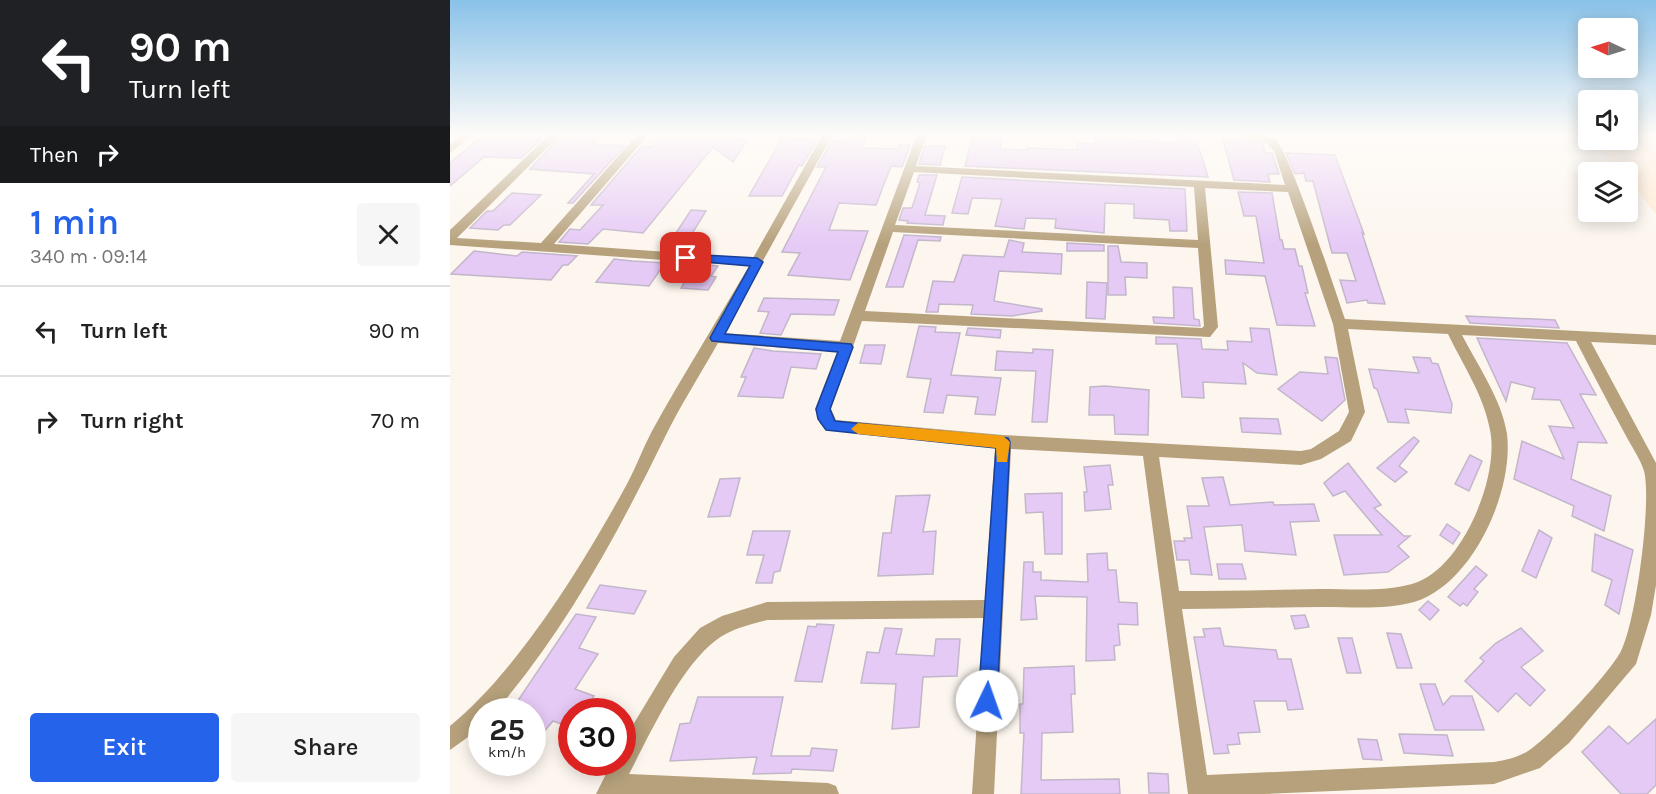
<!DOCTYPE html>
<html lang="en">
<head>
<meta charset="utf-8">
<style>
	body { margin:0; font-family:Karla,sans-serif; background:#f6f6f6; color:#222; height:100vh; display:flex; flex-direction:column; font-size:22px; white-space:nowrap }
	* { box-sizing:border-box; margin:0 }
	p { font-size:20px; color:#767676 }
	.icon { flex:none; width:33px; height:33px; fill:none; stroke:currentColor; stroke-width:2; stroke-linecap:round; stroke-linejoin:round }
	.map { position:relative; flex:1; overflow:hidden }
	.side { display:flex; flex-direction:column; background:#fff; width:450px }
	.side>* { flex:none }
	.top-card { background:#202124; color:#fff; overflow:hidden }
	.needle { width:39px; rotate:274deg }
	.fabs { position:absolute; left:1128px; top:18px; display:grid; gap:12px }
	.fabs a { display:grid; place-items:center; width:60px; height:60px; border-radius:6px; background:#fff; box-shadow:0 3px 15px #0003; font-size:30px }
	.speed { position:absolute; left:18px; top:698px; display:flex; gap:12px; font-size:30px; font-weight:700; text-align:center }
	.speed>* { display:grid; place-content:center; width:78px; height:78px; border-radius:50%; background:#fff; box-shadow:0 3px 15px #0003; line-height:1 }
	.speed small { font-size:15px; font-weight:400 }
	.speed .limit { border:9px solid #d22; background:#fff; color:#111 }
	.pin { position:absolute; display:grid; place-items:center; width:51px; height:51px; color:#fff; margin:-26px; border-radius:12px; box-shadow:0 3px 9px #0006 }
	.me { position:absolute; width:66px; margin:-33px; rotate:3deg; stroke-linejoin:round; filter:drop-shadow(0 0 4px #0008) }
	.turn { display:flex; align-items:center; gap:21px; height:126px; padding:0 30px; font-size:27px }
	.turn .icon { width:78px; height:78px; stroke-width:2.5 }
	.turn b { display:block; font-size:42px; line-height:51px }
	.then { display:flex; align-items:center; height:57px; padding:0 30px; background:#0003; gap:12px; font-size:22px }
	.round { display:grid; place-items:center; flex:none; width:63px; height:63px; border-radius:6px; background:#f6f6f6 }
	.summary { display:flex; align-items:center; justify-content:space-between; height:102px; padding:0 30px }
	h1 { font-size:36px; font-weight:600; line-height:45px; color:#2563eb }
	.cta { display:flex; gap:12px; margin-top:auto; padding:12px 30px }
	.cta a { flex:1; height:69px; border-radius:6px; background:#2563eb; color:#fff; font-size:24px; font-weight:600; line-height:69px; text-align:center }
	.cta a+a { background:#f6f6f6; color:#222 }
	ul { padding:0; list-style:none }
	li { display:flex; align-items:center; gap:18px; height:90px; padding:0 30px; border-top:2px solid #e0e0e0 }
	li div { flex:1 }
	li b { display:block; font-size:22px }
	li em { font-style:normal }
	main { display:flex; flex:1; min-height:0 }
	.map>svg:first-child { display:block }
</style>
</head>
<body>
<main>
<section class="side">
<div class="top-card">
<div class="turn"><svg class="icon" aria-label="left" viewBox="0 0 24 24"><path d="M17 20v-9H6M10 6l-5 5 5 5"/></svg><div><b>90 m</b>Turn left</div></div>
<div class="then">Then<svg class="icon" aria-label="right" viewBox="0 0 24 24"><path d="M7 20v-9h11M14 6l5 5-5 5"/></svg></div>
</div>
<div class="summary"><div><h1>1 min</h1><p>340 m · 09:14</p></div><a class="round"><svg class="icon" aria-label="close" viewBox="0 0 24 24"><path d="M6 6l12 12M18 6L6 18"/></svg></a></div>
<ul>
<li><svg class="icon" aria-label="left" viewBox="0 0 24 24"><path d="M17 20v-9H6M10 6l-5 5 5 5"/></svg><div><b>Turn left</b></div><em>90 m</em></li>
<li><svg class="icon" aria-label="right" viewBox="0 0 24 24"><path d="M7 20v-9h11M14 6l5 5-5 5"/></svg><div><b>Turn right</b></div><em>70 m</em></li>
</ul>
<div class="cta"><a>Exit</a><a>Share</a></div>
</section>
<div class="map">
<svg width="1206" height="794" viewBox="0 0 1206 794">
	<rect width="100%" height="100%" fill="#fdf6ef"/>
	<polygon fill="#ffe8d0" points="1178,134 1206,134 1206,214 1178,180 1178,172 1171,172 1143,140 1178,140"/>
	<g fill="#e6caf6" stroke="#c2b6ca" stroke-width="1.5">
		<polygon points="92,134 97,134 71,158 34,157 0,186 0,163 30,138 88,138"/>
		<polygon points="113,134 151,134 141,144 175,146 123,203 118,203 144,174 80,169"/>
		<polygon points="214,134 255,134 253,138 298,139 283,162 263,147 193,233 153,229 138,244 109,242 120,229 130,230 153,205 141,205 191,147 203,146"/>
		<polygon points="523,134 553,134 550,149 577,150 577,148 627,150 628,143 645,144 646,134 677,134 677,140 728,143 726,136 740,136 743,145 748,145 758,177 515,166"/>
		<polygon points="790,134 813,144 815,153 822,153 829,174 818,174 820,182 784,180 773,140 791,140"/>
		<polygon points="402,136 417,136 412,148 448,149 449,145 460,145 452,167 441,166 426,205 389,203 379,230 418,231 400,280 338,275 350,253 332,252 376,167 367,167 382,141 400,142"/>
		<polygon points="332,138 367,140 352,166 349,165 332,196 299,196"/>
		<polygon points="475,146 495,146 490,165 469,164"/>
		<polygon points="836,153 885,155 914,234 912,233 935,304 918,303 917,300 897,303 890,280 906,281 897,253 882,253 863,181 856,181 854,173 845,174"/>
		<polygon points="469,175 487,175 475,215 495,216 493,225 457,223 458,221 449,220 453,208 462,208 470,183 467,182"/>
		<polygon points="512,177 735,189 737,231 720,231 719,220 684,218 684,204 655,203 654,233 605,228 606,219 576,218 574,229 545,226 552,199 522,198 518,214 502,213"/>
		<polygon points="788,192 822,193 830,240 832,240 834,249 845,249 849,266 852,266 858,293 855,293 865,326 827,325 815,276 776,274 775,260 814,263 806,216 794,216"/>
		<polygon points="62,193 91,195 60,225 54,225 48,230 20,228 37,211 43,211"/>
		<polygon points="241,210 256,211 240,237 224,236"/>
		<polygon points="454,235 491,237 490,241 468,240 453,287 436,287"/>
		<polygon points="559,240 574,243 572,252 612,254 611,274 549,271 544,301 592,309 592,311 562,316 521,314 523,305 489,304 488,312 476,312 483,281 504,282 513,255 554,257"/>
		<polygon points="617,243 654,245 654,251 617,251"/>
		<polygon points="658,246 668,246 671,262 697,263 697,278 675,277 676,295 658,295"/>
		<polygon points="24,251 67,256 72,252 127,256 118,265 113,265 101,280 1,274"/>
		<polygon points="164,259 182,261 215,263 199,286 146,282"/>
		<polygon points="245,264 268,266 261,276 266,277 258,290 231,288"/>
		<polygon points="637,282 657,283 655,319 636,318"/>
		<polygon points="723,287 742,288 744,319 749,320 750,326 704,323 703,317 724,318"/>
		<polygon points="314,298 389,300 384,315 341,314 331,335 310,333 319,312 308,311"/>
		<polygon points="1016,316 1105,320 1109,328 1020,323"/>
		<polygon points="469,326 486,327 485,332 510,333 501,375 551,378 545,415 525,414 528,397 497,395 493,413 474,412 481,379 457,377"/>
		<polygon points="518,328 551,330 550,338 516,335"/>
		<polygon points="800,328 819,329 827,375 807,373 793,363 796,384 753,382 754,398 732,397 727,344 706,344 706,337 751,339 752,349 778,350 777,341 802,342"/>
		<polygon points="1027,338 1117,343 1146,395 1130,394 1157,443 1128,442 1121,479 1161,496 1154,531 1122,516 1124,506 1064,479 1072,441 1114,459 1099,426 1124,428 1110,400 1082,399 1085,388 1061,382 1056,401"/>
		<polygon points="415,345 435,345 431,364 410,363"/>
		<polygon points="304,348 323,351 371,354 366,369 341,367 333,398 288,396 296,377 291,377"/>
		<polygon points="583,349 603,350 597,422 582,422 586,371 545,370 547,351 583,353"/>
		<polygon points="875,357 887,358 895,400 872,421 828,389 850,372 878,374"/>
		<polygon points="963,357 980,358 982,363 988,364 1002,404 1001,413 955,409 959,423 938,422 927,389 924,388 919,369 969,373"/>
		<polygon points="655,386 699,390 698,435 665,434 664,415 639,415 640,387"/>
		<polygon points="790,418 828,419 831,434 792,432"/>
		<polygon points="964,437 969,441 949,466 957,472 945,482 927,468"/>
		<polygon points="1020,455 1032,461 1019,491 1005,484"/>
		<polygon points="898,463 931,505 924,508 954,536 960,536 948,546 959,557 938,572 894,575 884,535 932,535 895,491 883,496 874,483"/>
		<polygon points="660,465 663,485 658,485 661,509 635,511 634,492 637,492 634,467"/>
		<polygon points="773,477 780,505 823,502 824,505 864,504 869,521 840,522 846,555 795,551 792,525 754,527 762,575 741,574 739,560 727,560 724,541 735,541 734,538 742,538 737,506 759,506 752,478"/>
		<polygon points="290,478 280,516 258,517 270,479"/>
		<polygon points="612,493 612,554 595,554 593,512 576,513 575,494"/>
		<polygon points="480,495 473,532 486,531 483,574 428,576 433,533 441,533 446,496"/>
		<polygon points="997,524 1010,533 1003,544 990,535"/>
		<polygon points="1089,530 1102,538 1086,578 1072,571"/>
		<polygon points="303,531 340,531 330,571 324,572 322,583 306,583 314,555 297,555"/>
		<polygon points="1145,534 1183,550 1169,614 1155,605 1162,580 1142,571"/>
		<polygon points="657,553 658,570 666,570 669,602 687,603 688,625 668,624 670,645 664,646 665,660 636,661 637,597 585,596 587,619 571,620 574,562 583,562 583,572 591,572 591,580 638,582 637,554"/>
		<polygon points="767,564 792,564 796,579 769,579"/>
		<polygon points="1026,566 1037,575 1024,589 1028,592 1017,606 1013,603 1010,606 998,597"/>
		<polygon points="150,585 196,591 184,614 137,608"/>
		<polygon points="978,601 989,610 980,620 969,610"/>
		<polygon points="126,614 146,617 129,648 148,654 125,689 144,696 135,711 122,711 122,728 103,721 82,746 82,710 65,705"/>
		<polygon points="855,615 859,627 845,629 841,616"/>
		<polygon points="367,624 384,625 372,682 345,681 358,626 366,627"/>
		<polygon points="435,628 452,629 446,654 484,656 486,639 510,639 507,676 473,677 469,727 442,729 446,684 411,683 417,652 429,653"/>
		<polygon points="770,628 774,646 826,650 828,659 841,659 853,709 838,710 836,701 804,701 810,732 788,733 790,744 777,745 779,753 764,754 744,637 755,637 753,629"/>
		<polygon points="1071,628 1093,651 1071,667 1095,690 1080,706 1066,693 1048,712 1015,681 1034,661 1030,658 1046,643"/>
		<polygon points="937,633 951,634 962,668 947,668"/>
		<polygon points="888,638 902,638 911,673 897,673"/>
		<polygon points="624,666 625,694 621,694 623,732 592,733 591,780 669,779 670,794 571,794 574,733 570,733 570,704 573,704 574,668"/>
		<polygon points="970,684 985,684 993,705 1001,696 1022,696 1034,730 985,730"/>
		<polygon points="248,697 333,697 321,756 360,756 362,748 387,750 383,771 342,769 341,773 303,774 307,757 220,761 230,724 240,723"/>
		<polygon points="1206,719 1206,785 1197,794 1171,794 1132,752 1159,726 1178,744"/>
		<polygon points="949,734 997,735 1003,756 954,753"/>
		<polygon points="908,739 927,740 932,760 913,759"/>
		<polygon points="698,773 718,774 719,793 699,793"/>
	</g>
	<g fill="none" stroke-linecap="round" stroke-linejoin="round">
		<g fill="#b6a17c" fill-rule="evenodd">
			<polygon points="12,134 24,134 0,153 0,145"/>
			<path d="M100 134H111L7 238 91 243 188 134H199L104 244 303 258 373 134H383L273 333 390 341 467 134H477L466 166 835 185 824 151 818 144 793 134C803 134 815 134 825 139 838 147 886 293 895 319L1206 335V345L1141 342 1206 463V585L1201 615 1186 664 1119 743 1090 768 1044 784 814 794H738L693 456 561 449 544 794H522L534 618 317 620C299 625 280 629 265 641 230 668 200 734 179 774L378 783 386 786 389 794H146L162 762H172V743L224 657 250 628 272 616 317 602 535 600 545 448 377 430 370 423 365 409 387 352 268 343C250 375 230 406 214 439 167 535 116 629 46 711H32V727L0 750V726C68 671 135 561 177 484 186 467 193 448 202 431 233 375 267 321 299 266L0 245V230ZM464 172 744 187 748 240 445 225ZM755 188 838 192 883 324 899 412 889 431 861 449 851 451 553 435 386 420 381 409 412 321 760 337 768 327ZM443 232 748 248 754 326 752 328 415 311ZM898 329 998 334C1013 365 1034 396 1040 430 1050 477 1011 571 962 584 933 592 901 589 871 589 824 590 777 591 729 591L709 457 851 465 871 459 901 441 915 412ZM1012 335 1126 341C1142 372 1158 403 1175 434 1181 446 1190 458 1194 471 1202 500 1186 623 1171 651 1160 673 1099 738 1078 751 1068 757 1056 760 1044 762L757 775 732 609C779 609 826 607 873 607 903 607 935 610 964 602 1022 585 1064 492 1057 434 1052 400 1028 366 1012 335Z"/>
		</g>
	</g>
	<linearGradient id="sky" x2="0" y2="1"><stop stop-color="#89c2e9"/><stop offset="0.55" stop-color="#fefbf8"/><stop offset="1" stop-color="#fefbf8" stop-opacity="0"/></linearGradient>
	<rect width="1206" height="245" fill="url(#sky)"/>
	<polygon fill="#2563eb" stroke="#184099" stroke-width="1.5" points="236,254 307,258 313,262 275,334 401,344 403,347 380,409 385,421 558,438 560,442 547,701 544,708 537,711 531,708 528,701 546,448 376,430 368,419 366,409 388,352 262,341 260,338 300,266 232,260 232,255"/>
	<polygon fill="#f59e0b" points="408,423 553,436 560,442 557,462 547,462 546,448 408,434 401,429"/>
</svg>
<div class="fabs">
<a><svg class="needle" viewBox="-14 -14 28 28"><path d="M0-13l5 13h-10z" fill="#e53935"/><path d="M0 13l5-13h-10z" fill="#767676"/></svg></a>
<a><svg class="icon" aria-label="sound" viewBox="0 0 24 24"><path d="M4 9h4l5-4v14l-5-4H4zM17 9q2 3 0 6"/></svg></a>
<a><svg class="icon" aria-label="layers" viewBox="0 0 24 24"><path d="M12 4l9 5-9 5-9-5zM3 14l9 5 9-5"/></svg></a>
</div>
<div class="speed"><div>25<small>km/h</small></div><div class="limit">30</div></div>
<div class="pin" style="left:236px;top:258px;background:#d93025"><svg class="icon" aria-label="arrive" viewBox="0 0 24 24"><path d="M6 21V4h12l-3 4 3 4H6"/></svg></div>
<svg class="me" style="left:537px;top:701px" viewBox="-20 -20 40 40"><circle r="19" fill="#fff"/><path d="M0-13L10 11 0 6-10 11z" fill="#2563eb"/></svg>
</div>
</main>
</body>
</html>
